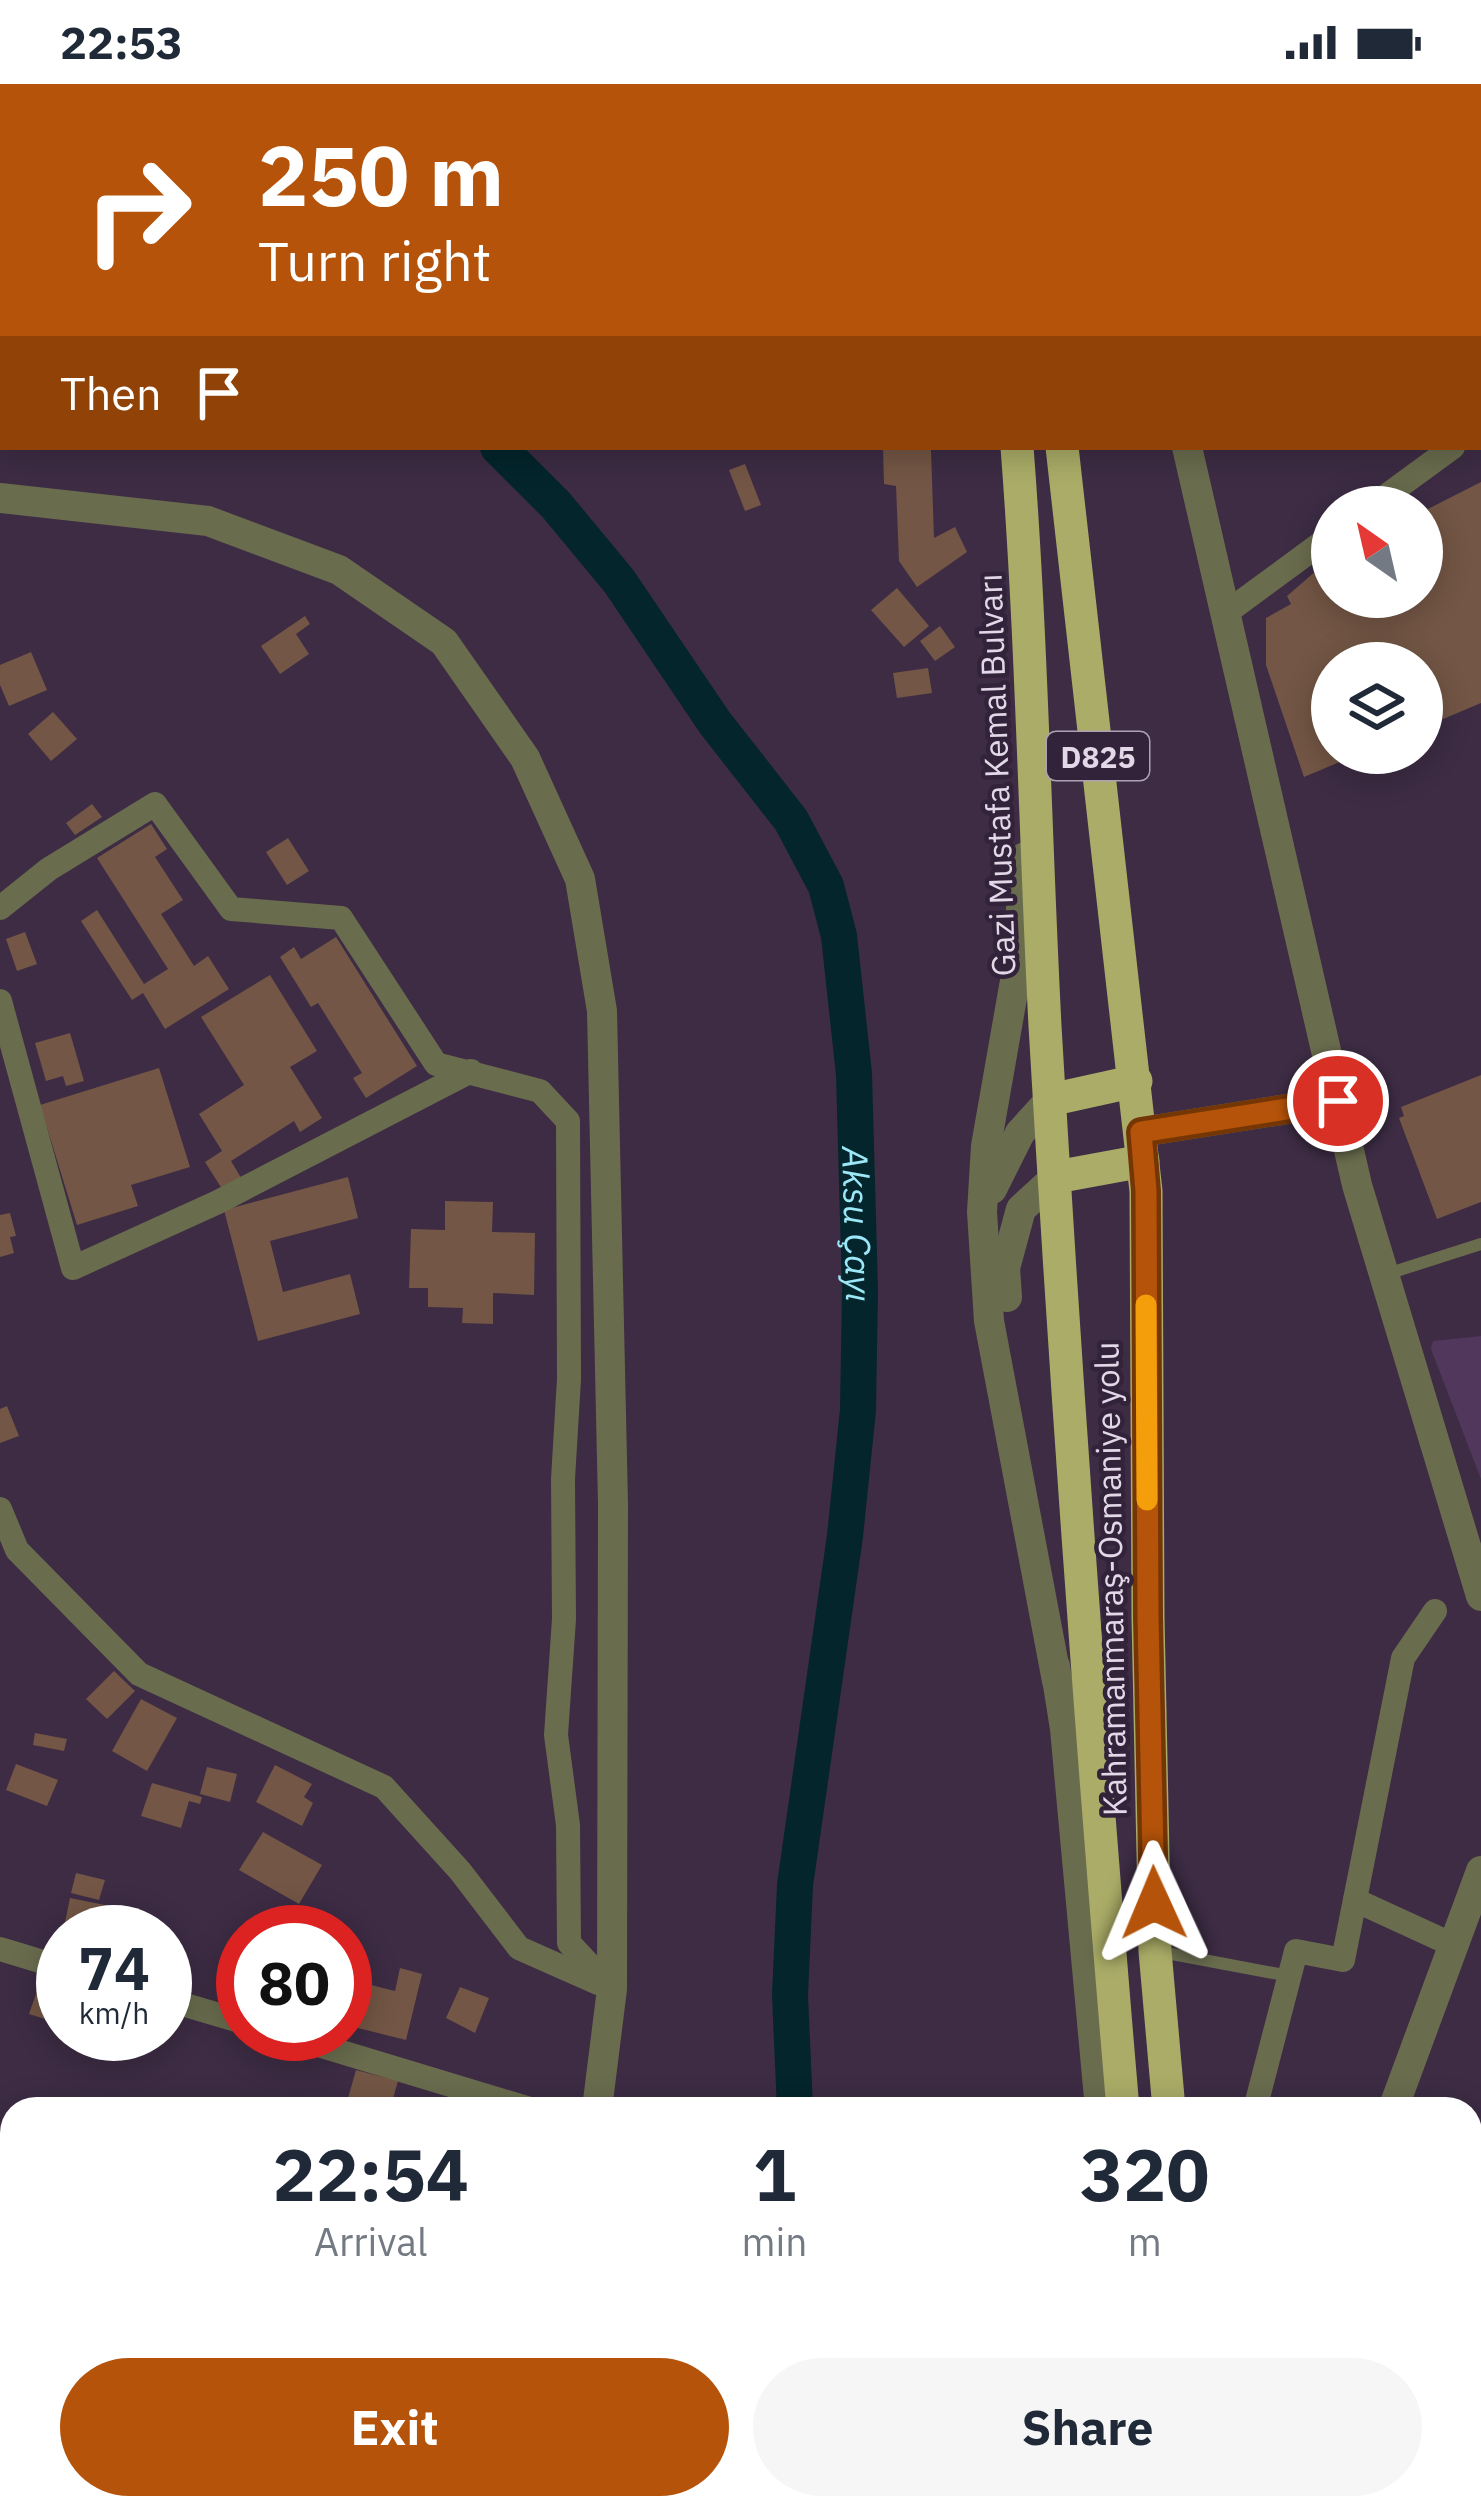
<!DOCTYPE html>
<html lang="en">
<head>
<meta charset="utf-8">
<style>
	body { margin:0; font-family:"IBM Plex Sans",sans-serif; background:#f6f6f7; color:#1f2937; height:100vh; display:flex; flex-direction:column; font-size:45px; white-space:nowrap }
	* { box-sizing:border-box; margin:0 }
	p { font-size:39px; color:#747a83 }
	.icon { flex:none; width:66px; height:66px; fill:none; stroke:currentColor; stroke-width:2; stroke-linecap:round; stroke-linejoin:round }
	.map { position:relative; flex:1; overflow:hidden }
	.sheet { position:absolute; left:0px; top:2013px; width:1482px; height:423px; display:flex; flex-direction:column; background:#fff; border-radius:36px 36px 0 0; box-shadow:0 6px 30px #0003 }
	.sheet>* { flex:none }
	.top-card { position:absolute; left:0px; top:0px; width:1482px; height:366px; box-shadow:0 6px 30px #0003; background:#b45309; color:#fff; overflow:hidden }
	.needle { width:78px; rotate:326deg }
	.controls { position:absolute; left:1311px; top:402px; display:grid; gap:24px }
	.controls a { display:grid; place-items:center; width:132px; height:132px; border-radius:50%; background:#fff; box-shadow:0 6px 30px #0003; font-size:60px }
	.speed { position:absolute; left:36px; top:1821px; display:flex; gap:24px; font-size:60px; font-weight:700; text-align:center }
	.speed>* { display:grid; place-content:center; width:156px; height:156px; border-radius:50%; background:#fff; box-shadow:0 6px 30px #0003; line-height:1 }
	.speed small { font-size:30px; font-weight:400 }
	.speed .limit { border:18px solid #d22; background:#fff; color:#111 }
	.pin { position:absolute; display:grid; place-items:center; width:102px; height:102px; color:#fff; margin:-51px; border:6px solid #fff; border-radius:50%; box-shadow:0 3px 12px #0007 }
	.me { position:absolute; width:132px; margin:-66px; rotate:359deg; stroke-linejoin:round; filter:drop-shadow(0 0 9px #0008) }
	.turn { display:flex; align-items:center; gap:42px; height:252px; padding:0 60px; font-size:54px }
	.turn .icon { width:156px; height:156px; stroke-width:2.5 }
	.turn b { display:block; font-size:84px; line-height:102px }
	.then { display:flex; align-items:center; height:114px; padding:0 60px; background:#0003; gap:24px; font-size:45px }
	.eta { display:flex; justify-content:space-evenly; align-items:center; height:204px; text-align:center }
	.eta b { font-size:72px; font-weight:700; line-height:84px }
	.action { display:flex; gap:24px; margin-top:auto; padding:24px 60px }
	.action a { flex:1; height:138px; border-radius:72px; background:#b45309; color:#fff; font-size:48px; font-weight:700; line-height:138px; text-align:center }
	.action a+a { background:#f6f6f7; color:#1f2937 }
	.status { display:flex; justify-content:space-between; align-items:center; height:84px; padding:0 60px; background:#fff; direction:ltr }
	.status svg { height:33px; fill:currentColor }
	.map>svg:first-child { display:block }
</style>
</head>
<body>
<div class="status"><b>22:53</b><svg viewBox="0 0 49 12"><path d="M0 12V9h3v3zM5 12V6h3v6zM10 12V3h3v9zM15 12V0h3v12zM26 1h20v11H26zM47 4h2v5h-2z"/></svg></div>
<div class="map">
<svg width="1481" height="2435" viewBox="0 0 1481 2435">
	<rect width="100%" height="100%" fill="#3d2c44"/>
	<polygon fill="#51375c" points="1481,1252 1481,1395 1431,1265 1433,1257"/>
	<g fill="none" stroke-linecap="round" stroke-linejoin="round">
		<g stroke="#03252b" stroke-width="36">
			<polyline points="0,33 3,34"/>
			<path id="s1" d="M498 363 556 421 619 497 715 639 791 736 826 802 839 852 854 990 860 1206 858 1326 845 1452 795 1801 790 1911 795 2025"/>
			<polyline points="784,2424 785,2435"/>
		</g>
	</g>
	<g fill="#735645">
		<polygon points="883,364 931,366 934,454 955,443 967,468 917,503 899,477 896,402 884,400"/>
		<polygon points="745,380 761,421 745,427 729,386"/>
		<polygon points="1481,398 1481,619 1422,644 1422,579 1332,579 1332,669 1361,669 1304,693 1266,581 1266,534 1291,520 1287,512 1332,473 1332,513 1422,513 1422,428"/>
		<polygon points="897,504 929,542 904,563 871,526"/>
		<polygon points="305,532 310,540 296,550 309,570 280,590 261,562"/>
		<polygon points="940,542 955,563 935,577 920,557"/>
		<polygon points="31,568 47,606 9,622 0,601 0,581"/>
		<polygon points="928,584 932,609 897,614 893,589"/>
		<polygon points="53,628 77,655 51,677 28,650"/>
		<polygon points="92,720 102,733 75,751 66,739"/>
		<polygon points="151,740 167,765 155,773 183,816 161,830 194,882 208,872 229,905 165,945 143,909 132,916 81,837 97,826 144,900 168,885 97,774"/>
		<polygon points="288,754 309,787 287,801 266,768"/>
		<polygon points="25,848 37,880 17,887 6,855"/>
		<polygon points="336,853 417,982 366,1014 353,994 362,989 318,919 311,923 280,873 294,863 301,875"/>
		<polygon points="270,891 317,967 290,983 322,1034 300,1048 294,1037 231,1077 243,1097 224,1108 205,1078 222,1067 199,1030 244,1001 201,933"/>
		<polygon points="70,949 84,997 66,1002 63,992 46,997 35,959"/>
		<polygon points="159,984 190,1083 131,1101 138,1122 77,1141 40,1021"/>
		<polygon points="1481,991 1481,1118 1437,1135 1399,1034 1404,1032 1401,1023"/>
		<polygon points="348,1093 358,1134 270,1157 283,1208 350,1190 360,1230 258,1257 224,1126"/>
		<polygon points="445,1117 493,1118 492,1148 535,1149 534,1211 493,1209 493,1240 462,1239 463,1224 428,1223 428,1204 409,1204 411,1145 445,1146"/>
		<polygon points="10,1129 16,1152 10,1153 14,1169 0,1173 0,1131"/>
		<polygon points="7,1322 19,1352 0,1359 0,1325"/>
		<polygon points="114,1587 135,1607 107,1635 86,1615"/>
		<polygon points="141,1615 177,1634 147,1687 112,1667"/>
		<polygon points="35,1649 67,1655 64,1667 33,1661"/>
		<polygon points="16,1680 58,1696 47,1722 6,1706"/>
		<polygon points="275,1681 312,1700 304,1713 313,1719 302,1742 256,1718"/>
		<polygon points="207,1683 237,1690 230,1718 200,1710"/>
		<polygon points="152,1699 202,1713 200,1720 189,1717 181,1744 141,1732"/>
		<polygon points="263,1748 322,1781 299,1820 239,1786"/>
		<polygon points="76,1789 105,1796 99,1816 71,1809"/>
		<polygon points="70,1814 105,1821 100,1848 63,1848"/>
		<polygon points="400,1884 422,1890 406,1956 350,1942 359,1898 395,1907"/>
		<polygon points="43,1890 63,1897 63,1932 48,1927 45,1935 29,1930"/>
		<polygon points="460,1903 489,1914 475,1949 446,1934"/>
		<polygon points="356,1986 398,1997 390,2025 345,2025"/>
		<polygon points="1470,2169 1481,2188 1481,2248 1470,2228"/>
	</g>
	<g fill="none" stroke-linecap="round" stroke-linejoin="round">
		<g stroke="#6a6c4e" stroke-width="12">
			<polyline points="1384,1191 1481,1160"/>
			<polyline points="1156,1867 1289,1892"/>
			<polyline points="1470,2414 1481,2407"/>
			<polyline points="1431,2435 1451,2424"/>
		</g>
		<g stroke="#6a6c4e" stroke-width="24">
			<polyline points="1479,344 1481,343"/>
			<polyline points="1371,423 1453,363"/>
			<polyline points="1226,529 1332,451"/>
			<polyline points="0,824 49,785 155,720 231,825 341,834 436,980 540,1007 568,1037 569,1295 563,1395 564,1535 556,1651 568,1741 569,1859 612,1905"/>
			<polyline points="0,917 73,1184 218,1118 471,987"/>
			<polyline points="0,1425 17,1466 139,1590 384,1703 460,1787 519,1864 598,1899"/>
			<polyline points="1355,1816 1453,1861"/>
			<polyline points="0,1865 63,1884"/>
			<polyline points="165,1915 243,1938"/>
			<polyline points="282,1950 530,2025"/>
			<polyline points="1255,2025 1296,1867 1343,1876 1403,1574 1435,1527"/>
		</g>
		<g stroke="#6a6c4e" stroke-width="30">
			<polyline points="1125,0 1126,3"/>
			<polyline points="1187,363 1357,1101 1481,1512"/>
			<polyline points="0,414 208,437 339,486 444,558 525,674 580,795 602,927 613,1420 612,1905 597,2025"/>
			<polyline points="1025,773 1016,891 986,1062 982,1128 989,1237 1057,1597"/>
			<polyline points="1141,1048 1338,1017"/>
			<polyline points="992,1105 1020,1049 1050,1016"/>
			<polyline points="1007,1213 1005,1184 1021,1125 1056,1093"/>
			<polyline points="1055,1582 1065,1645 1100,2025"/>
			<polyline points="1393,2025 1481,1787"/>
			<polyline points="556,2435 556,2424"/>
			<polyline points="1086,2435 1090,2424"/>
		</g>
		<g stroke="#aaac67" stroke-width="33">
			<polyline points="988,0 988,3"/>
			<polyline points="1036,0 1036,3"/>
			<path d="M1017 363C1032 556 1035 749 1045 942 1066 1303 1092 1664 1123 2025"/>
			<polyline points="1062,363 1146,1107 1148,1533 1155,1867 1169,2025"/>
			<polyline points="1050,1016 1136,997"/>
			<polyline points="1056,1093 1143,1077"/>
			<polyline points="1154,2424 1155,2435"/>
			<polyline points="1204,2424 1204,2435"/>
		</g>
	</g>
	<g fill="none" stroke-linecap="round" stroke-linejoin="round">
		<defs>
			<polyline id="route" points="1154,1819 1148,1533 1146,1107 1141,1048 1338,1017"/>
		</defs>
		<use href="#route" stroke="#753606" stroke-width="30"/>
		<use href="#route" stroke="#b45309" stroke-width="21"/>
		<polyline stroke="#f59e0b" stroke-width="21" points="1146,1221 1147,1416"/>
	</g>
	<g text-anchor="middle" dominant-baseline="central" stroke-width="9" stroke-linejoin="round" paint-order="stroke">
		<rect fill="#32223a" stroke="#ada1b3" stroke-width="3" x="1047" y="648" width="102" height="48" rx="9"/>
		<g font-size="30" font-weight="bold" fill="#e2d8e7">
			<text x="1098" y="672">D825</text>
		</g>
		<g font-size="33" fill="#e2d8e7" stroke="#32223a">
			<text transform="translate(996 691) rotate(-92)">Gazi Mustafa Kemal Bulvarı</text>
			<text transform="translate(1110 1495) rotate(-91)">Kahramanmaraş-Osmaniye yolu</text>
		</g>
		<g font-size="36" font-style="italic" fill="#9de8f8" stroke="#32223a">
			<text stroke="none"><textPath href="#s1" startOffset="891">Aksu Çayı</textPath></text>
		</g>
	</g>
</svg>
<div class="controls">
<a><svg class="needle" viewBox="-14 -14 28 28"><path d="M0-13l5 13h-10z" fill="#e53935"/><path d="M0 13l5-13h-10z" fill="#747a83"/></svg></a>
<a><svg class="icon" aria-label="layers" viewBox="0 0 24 24"><path d="M12 4l9 5-9 5-9-5zM3 14l9 5 9-5"/></svg></a>
</div>
<div class="speed"><div>74<small>km/h</small></div><div class="limit">80</div></div>
<div class="pin" style="left:1338px;top:1017px;background:#d93025"><svg class="icon" aria-label="arrive" viewBox="0 0 24 24"><path d="M6 21V4h12l-3 4 3 4H6"/></svg></div>
<svg class="me" style="left:1154px;top:1819px" viewBox="-20 -20 40 40"><path d="M0-17L14 15 0 8-14 15z" fill="#b45309" stroke="#fff" stroke-width="4"/></svg>
<div class="top-card">
<div class="turn"><svg class="icon" aria-label="right" viewBox="0 0 24 24"><path d="M7 20v-9h11M14 6l5 5-5 5"/></svg><div><b>250 m</b>Turn right</div></div>
<div class="then">Then<svg class="icon" aria-label="arrive" viewBox="0 0 24 24"><path d="M6 21V4h12l-3 4 3 4H6"/></svg></div>
</div>
<section class="sheet">
<div class="eta">
<div><b>22:54</b><p>Arrival</p></div>
<div><b>1</b><p>min</p></div>
<div><b>320</b><p>m</p></div>
</div>
<div class="action"><a>Exit</a><a>Share</a></div>
</section>
</div>
</body>
</html>
